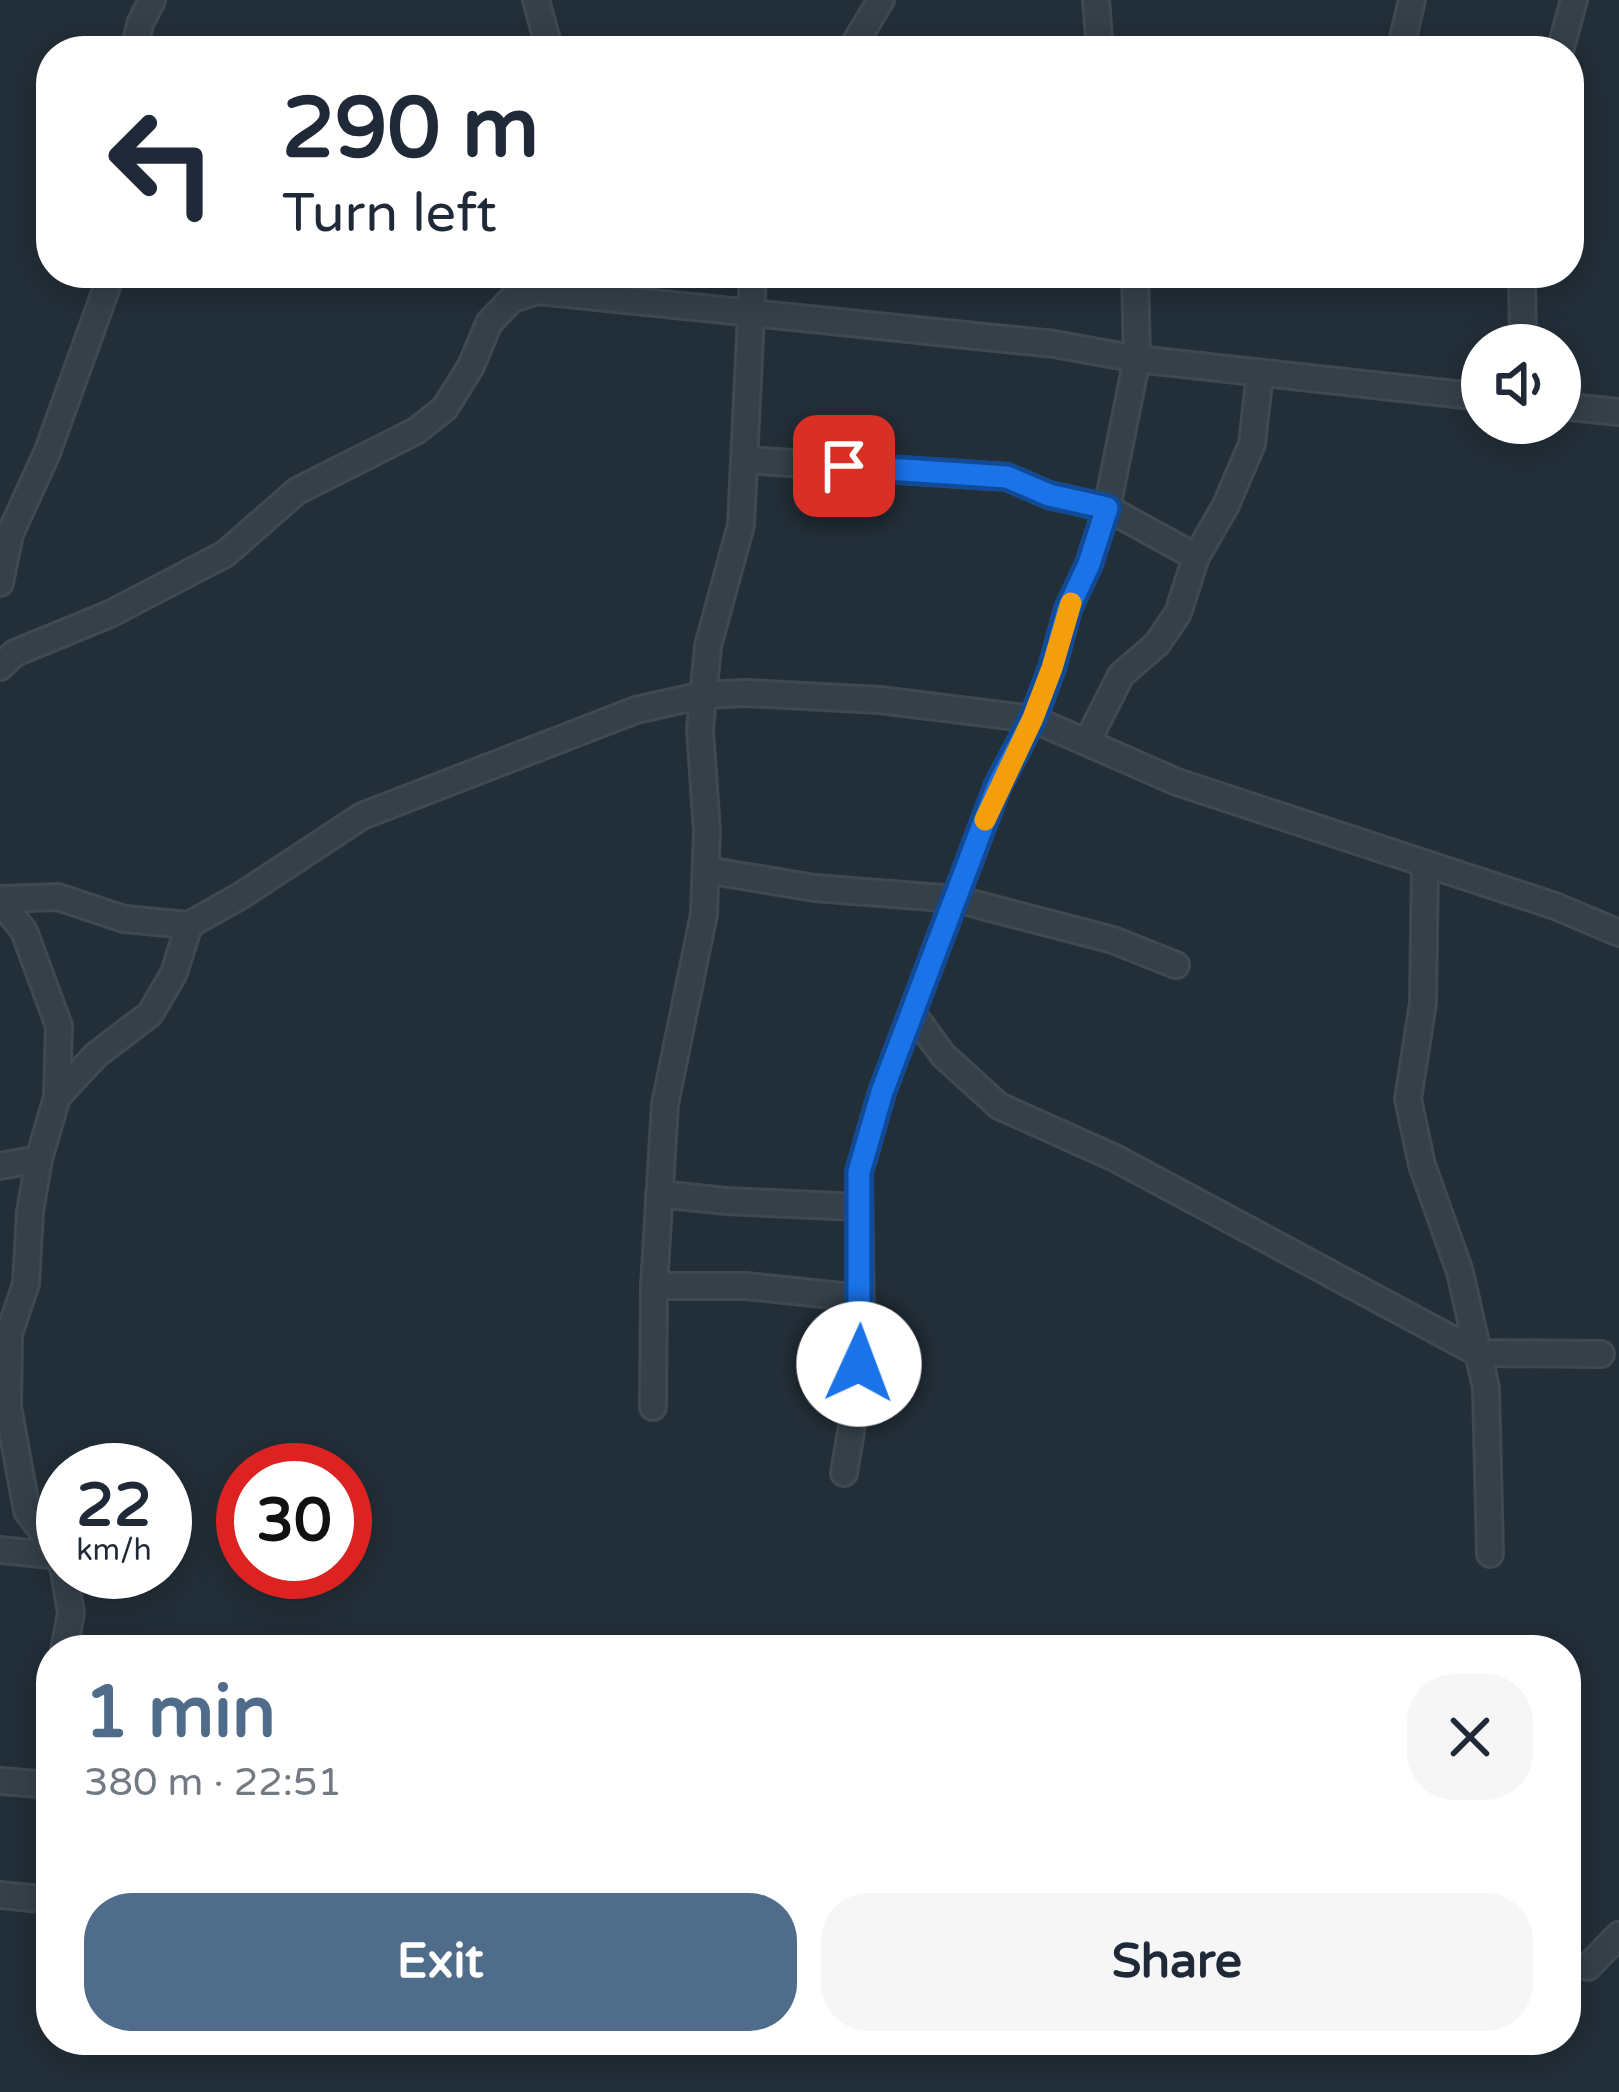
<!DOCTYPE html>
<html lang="en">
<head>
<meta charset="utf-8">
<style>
	body { margin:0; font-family:"Varela Round",sans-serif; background:#f6f6f7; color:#1f2937; height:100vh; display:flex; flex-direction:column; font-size:45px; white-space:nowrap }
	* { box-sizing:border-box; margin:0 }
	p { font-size:39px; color:#747a83 }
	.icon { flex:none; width:66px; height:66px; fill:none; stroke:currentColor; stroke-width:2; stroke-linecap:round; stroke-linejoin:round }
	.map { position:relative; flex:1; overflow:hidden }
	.details { position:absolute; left:36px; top:1635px; width:1545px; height:420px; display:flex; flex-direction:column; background:#fff; border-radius:48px; box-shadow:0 6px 30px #0003 }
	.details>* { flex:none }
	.hud { position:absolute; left:36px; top:36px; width:1548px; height:252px; border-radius:48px; box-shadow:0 6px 30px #0003; background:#fff; color:#1f2937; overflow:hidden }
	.tools { position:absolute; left:1461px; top:324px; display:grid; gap:24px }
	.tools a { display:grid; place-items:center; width:120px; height:120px; border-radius:50%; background:#fff; box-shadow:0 6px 30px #0003; font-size:60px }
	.speed { position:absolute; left:36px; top:1443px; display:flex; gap:24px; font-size:60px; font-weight:700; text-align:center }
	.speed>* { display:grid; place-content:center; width:156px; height:156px; border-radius:50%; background:#fff; box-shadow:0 6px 30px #0003; line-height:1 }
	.speed small { font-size:30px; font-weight:400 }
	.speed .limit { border:18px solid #d22; background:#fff; color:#111 }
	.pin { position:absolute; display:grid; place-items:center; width:102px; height:102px; color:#fff; margin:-51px; border-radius:24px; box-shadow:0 6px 18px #0006 }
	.me { position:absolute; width:132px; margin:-66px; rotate:2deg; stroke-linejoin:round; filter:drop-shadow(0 0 9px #0008) }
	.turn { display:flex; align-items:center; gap:42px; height:252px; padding:0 48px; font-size:54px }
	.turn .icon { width:156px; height:156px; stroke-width:2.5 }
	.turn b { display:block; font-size:84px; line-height:102px }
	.round { display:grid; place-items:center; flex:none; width:126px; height:126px; border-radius:48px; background:#f6f6f7 }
	.headline { display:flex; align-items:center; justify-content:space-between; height:204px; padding:0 48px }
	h1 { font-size:72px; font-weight:800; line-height:90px; color:#4f6c8b }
	.primary-button { display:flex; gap:24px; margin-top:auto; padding:24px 48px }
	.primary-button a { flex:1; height:138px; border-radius:48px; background:#4f6c8b; color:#fff; font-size:48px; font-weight:800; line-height:138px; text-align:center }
	.primary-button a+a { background:#f6f6f7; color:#1f2937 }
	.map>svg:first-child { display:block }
</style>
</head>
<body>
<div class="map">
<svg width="1619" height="2092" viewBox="0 0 1619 2092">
	<rect width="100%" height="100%" fill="#222e38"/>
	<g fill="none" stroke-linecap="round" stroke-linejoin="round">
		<defs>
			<g id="minor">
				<polyline points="536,0 550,51"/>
				<polyline points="1096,0 1100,51"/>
				<polyline points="134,51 140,24 152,0"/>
				<polyline points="850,51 881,0"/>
				<polyline points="1400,51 1412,0"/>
				<polyline points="1560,51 1574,0"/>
				<polyline points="1522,273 1523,345"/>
				<polyline points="1560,406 1619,412"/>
				<polyline points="745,460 1007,477 1049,495 1107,508 1196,557"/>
				<polyline points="0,583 10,534 47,453 112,273"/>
				<polyline points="0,667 15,653 110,614 225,554 297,491 416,431 445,408 471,366 489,323 512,299 538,291 1054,344 1137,359 1482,397"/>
				<polyline points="1087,742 1121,675 1157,644 1178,613 1196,557 1226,505 1252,444 1260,373"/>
				<polyline points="1425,864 1423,1003 1408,1099 1422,1165 1460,1272 1486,1388 1490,1554"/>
				<polyline points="706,870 815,888 956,899 1113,940 1176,965"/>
				<polyline points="0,899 58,897 124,919 189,925 242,895 362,816 636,710 703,695 746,693 880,700 1033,719 1177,782 1555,906 1619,933"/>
				<polyline points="0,901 24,931 59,1026 57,1097 39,1159 30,1212 26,1284 9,1334 8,1407 27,1511 61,1556 63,1568"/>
				<polyline points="913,1014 943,1055 999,1106 1115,1158 1478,1353 1601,1354"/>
				<polyline points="57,1097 96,1055 150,1014 174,973 189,925"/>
				<polyline points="0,1166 39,1159"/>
				<polyline points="659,1194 726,1201 858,1207"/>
				<polyline points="654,1286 746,1286 860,1298"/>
				<polyline points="653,1407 654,1286 665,1104 704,914 707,831 700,730 708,646 741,525 753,273"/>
				<polyline points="844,1473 856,1402 861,1326 859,1172 882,1092 998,785 1033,719 1052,668 1068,609 1089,564 1107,508 1137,359 1135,273"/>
				<polyline points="0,1550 61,1556"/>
				<polyline points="64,1650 71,1613 64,1572"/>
				<polyline points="0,1781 51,1785"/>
				<polyline points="0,1895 51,1900"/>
				<polyline points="1588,1967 1619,1935"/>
			</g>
		</defs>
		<use href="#minor" stroke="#3f4952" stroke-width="30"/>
		<use href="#minor" stroke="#364049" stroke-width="24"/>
	</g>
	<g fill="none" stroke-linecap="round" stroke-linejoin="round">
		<defs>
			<polyline id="route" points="844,466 1007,477 1049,495 1107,508 1089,564 1068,609 1052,668 1033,718 998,785 882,1092 859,1172 859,1364"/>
		</defs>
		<use href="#route" stroke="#114b97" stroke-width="30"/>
		<use href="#route" stroke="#1a73e8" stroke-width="21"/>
		<polyline stroke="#f59e0b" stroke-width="21" points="985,820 1033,718 1052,668 1071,603"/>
	</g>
</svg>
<div class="tools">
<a><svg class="icon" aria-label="sound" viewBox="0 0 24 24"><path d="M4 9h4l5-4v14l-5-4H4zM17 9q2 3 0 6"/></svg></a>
</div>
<div class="speed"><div>22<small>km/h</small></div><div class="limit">30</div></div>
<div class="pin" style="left:844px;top:466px;background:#d93025"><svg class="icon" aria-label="arrive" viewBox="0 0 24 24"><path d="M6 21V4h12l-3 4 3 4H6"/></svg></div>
<svg class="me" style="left:859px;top:1364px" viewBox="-20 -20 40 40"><circle r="19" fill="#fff"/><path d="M0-13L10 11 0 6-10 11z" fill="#1a73e8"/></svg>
<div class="hud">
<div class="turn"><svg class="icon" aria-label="left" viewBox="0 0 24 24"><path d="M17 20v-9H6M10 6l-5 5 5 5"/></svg><div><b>290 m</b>Turn left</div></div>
</div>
<section class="details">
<div class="headline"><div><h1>1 min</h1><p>380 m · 22:51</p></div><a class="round"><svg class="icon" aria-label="close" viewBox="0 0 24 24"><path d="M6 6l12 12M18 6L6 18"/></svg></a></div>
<div class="primary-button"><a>Exit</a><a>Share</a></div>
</section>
</div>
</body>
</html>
